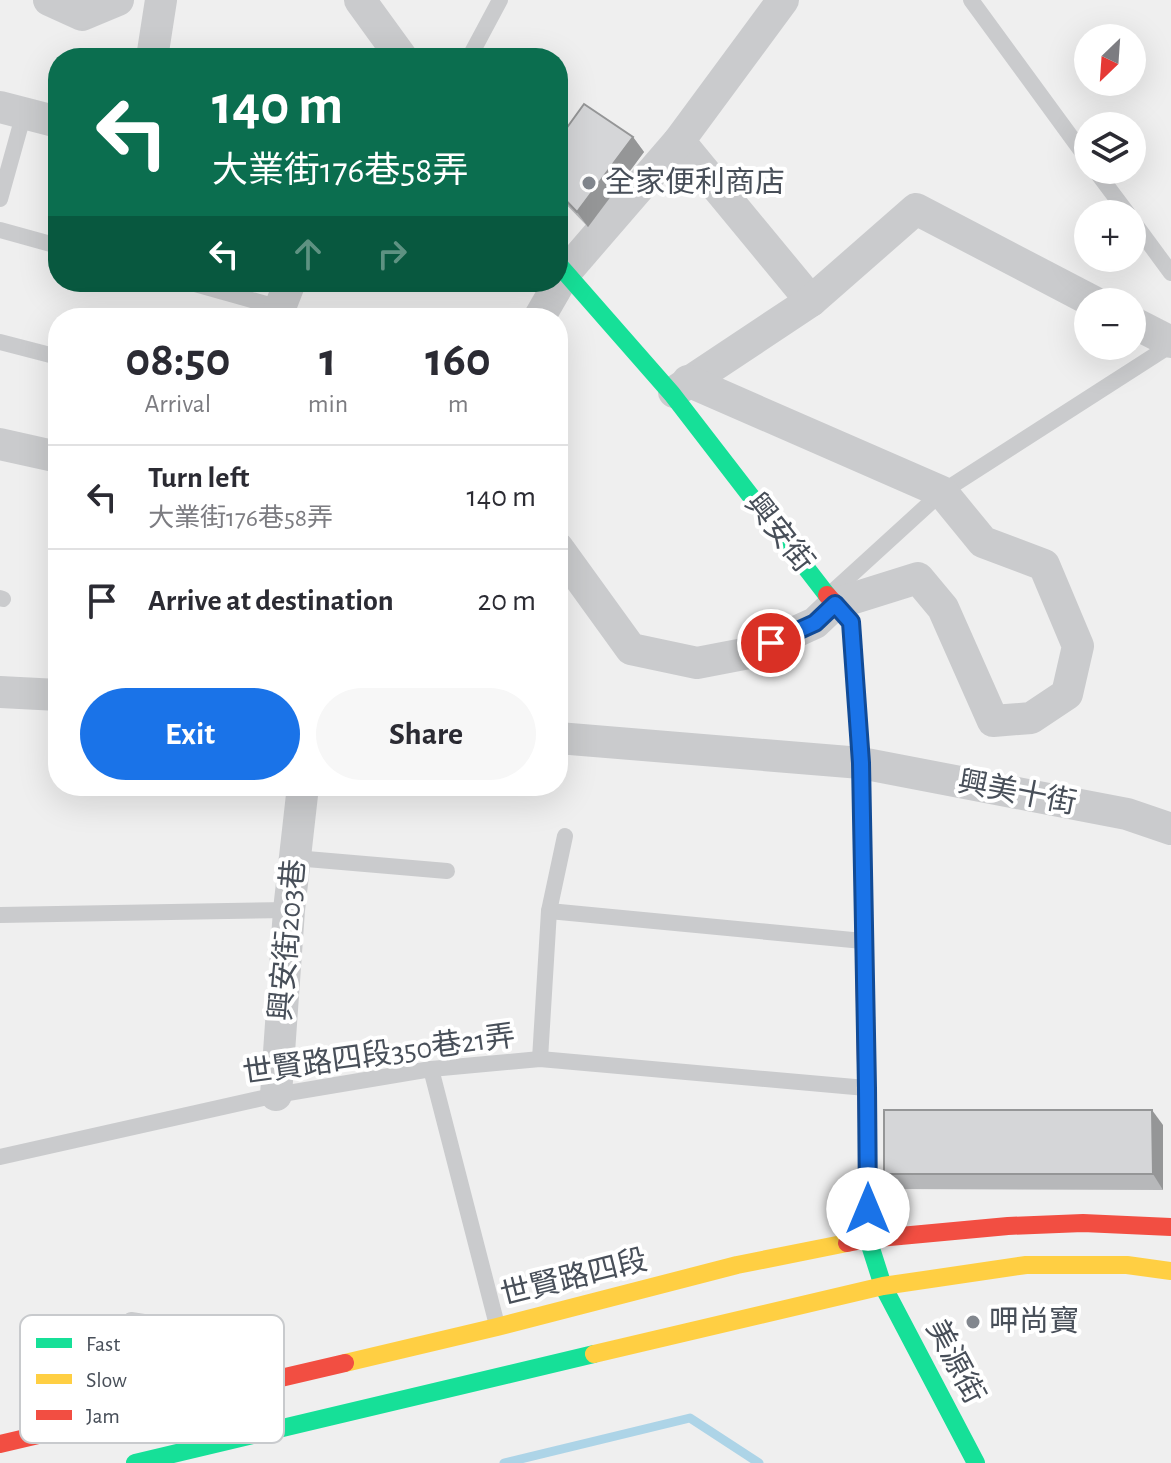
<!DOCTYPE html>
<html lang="en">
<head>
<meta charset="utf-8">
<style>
	body { margin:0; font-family:"Alegreya Sans","Noto Sans TC",sans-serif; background:#f7f7f7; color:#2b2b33; height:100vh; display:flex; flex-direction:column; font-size:30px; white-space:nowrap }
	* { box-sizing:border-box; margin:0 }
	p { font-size:26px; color:#7c7c81 }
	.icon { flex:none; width:44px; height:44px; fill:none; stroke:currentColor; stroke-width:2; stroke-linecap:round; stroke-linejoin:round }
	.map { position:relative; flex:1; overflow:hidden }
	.details { position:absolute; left:48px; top:308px; width:520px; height:488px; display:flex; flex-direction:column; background:#fff; border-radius:32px; box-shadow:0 8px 32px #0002 }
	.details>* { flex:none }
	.top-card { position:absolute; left:48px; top:48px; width:520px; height:244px; border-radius:32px; box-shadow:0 8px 32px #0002; background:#0b6e4f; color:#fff; overflow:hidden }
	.needle { width:52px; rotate:205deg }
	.tools { position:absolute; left:1074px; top:24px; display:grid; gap:16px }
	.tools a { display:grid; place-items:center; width:72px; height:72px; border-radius:50%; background:#fff; box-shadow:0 8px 32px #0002; font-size:40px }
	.pin { position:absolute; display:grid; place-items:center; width:68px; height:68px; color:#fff; margin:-34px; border:4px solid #fff; border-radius:50%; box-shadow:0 2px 8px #0007 }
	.me { position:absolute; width:88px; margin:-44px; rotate:0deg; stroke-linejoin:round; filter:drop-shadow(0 0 6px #0008) }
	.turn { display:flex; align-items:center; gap:28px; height:168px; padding:0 32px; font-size:36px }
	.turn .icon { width:104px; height:104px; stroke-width:2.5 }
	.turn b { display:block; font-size:56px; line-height:68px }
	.lanes { display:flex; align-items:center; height:76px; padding:0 32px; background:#0003; justify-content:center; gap:40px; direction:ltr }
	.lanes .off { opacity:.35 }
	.eta { display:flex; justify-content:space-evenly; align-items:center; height:136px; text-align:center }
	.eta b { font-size:48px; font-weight:700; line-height:56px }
	.primary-button { display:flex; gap:16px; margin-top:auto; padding:16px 32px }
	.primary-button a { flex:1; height:92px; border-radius:48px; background:#1a73e8; color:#fff; font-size:32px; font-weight:700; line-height:92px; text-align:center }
	.primary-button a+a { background:#f7f7f7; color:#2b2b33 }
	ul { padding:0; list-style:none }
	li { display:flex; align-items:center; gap:24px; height:104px; padding:0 32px; border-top:2px solid #e1e1e2 }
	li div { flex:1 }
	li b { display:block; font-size:30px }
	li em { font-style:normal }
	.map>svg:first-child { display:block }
</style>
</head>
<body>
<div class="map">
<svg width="1171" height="1463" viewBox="0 0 1171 1463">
	<rect width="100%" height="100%" fill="#efefef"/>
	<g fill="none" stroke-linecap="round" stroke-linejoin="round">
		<polyline stroke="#add4e7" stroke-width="9" points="504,1463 690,1418 759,1463"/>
		<g stroke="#cacbcd" stroke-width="16">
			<polyline points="971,0 1088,160"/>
			<polyline points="469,58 500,0"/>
			<polyline points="1095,170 1128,214"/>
			<polyline points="0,199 24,113"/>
			<polyline points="1132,220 1171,273"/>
			<polyline points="0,230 58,246"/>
			<polyline points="188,282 280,308"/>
			<polyline points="0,342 58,357"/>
			<polyline points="828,596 942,492 1171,345"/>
			<polyline points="0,598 3,599"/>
			<polyline points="295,858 447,871"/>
			<polyline points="549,911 863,941"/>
			<polyline points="0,915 289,910"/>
			<polyline points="540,1059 549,911 565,836"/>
			<polyline points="431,1069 497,1325"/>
			<polyline points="0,1157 276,1095 431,1069 540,1059 866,1088"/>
			<polyline points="131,1320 163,1325 174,1347 187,1397"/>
		</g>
		<g stroke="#cacbcd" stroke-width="32">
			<polyline points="49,0 82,15 118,0"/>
			<polyline points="360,0 402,58"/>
			<polyline points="152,58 161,0"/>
			<polyline points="0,107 58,122"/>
			<polyline points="679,141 811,301"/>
			<polyline points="276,318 290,282"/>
			<polyline points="539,318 565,273 679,141 783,0"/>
			<polyline points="1132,322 1171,342"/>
			<polyline points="674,392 811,301 916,209 1094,302"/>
			<polyline points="0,444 58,457"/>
			<polyline points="558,548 631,649 697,663 749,653 815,623 835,604 918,578 943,608 993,721 1031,718 1067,694 1078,646 1044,565 983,542 942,492 688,381"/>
			<polyline points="0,692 58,695"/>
			<polyline points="558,738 861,763 1127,814 1171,829"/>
			<polyline points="276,1095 289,910 303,786"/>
		</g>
		<g stroke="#16e098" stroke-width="18">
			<polyline points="558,264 672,394 827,595"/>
			<polyline points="867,1124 868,1239 883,1286 976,1463"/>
			<polyline points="135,1463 594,1354"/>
		</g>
		<g stroke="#ffcf43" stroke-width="18">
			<polyline points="594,1354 883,1286 1026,1265 1127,1265 1171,1271"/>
			<polyline points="345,1363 497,1327 737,1265 847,1243"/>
		</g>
		<g stroke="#f24e42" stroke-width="18">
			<polyline points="827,595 851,622 861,763 867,1124"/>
			<polyline points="847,1243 868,1239 1008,1226 1083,1223 1171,1227"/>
			<polyline points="0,1444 345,1363"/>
		</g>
	</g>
	<g fill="#b7b8ba">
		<polygon points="633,137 644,152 588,227 558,196 558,140"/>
		<polygon points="1163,1125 1163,1190 895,1189 884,1174"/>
	</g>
	<g fill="#959697">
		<polygon points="633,137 644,152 588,227 577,212"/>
		<polygon points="1152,1110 1163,1125 1163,1190 1153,1174"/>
	</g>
	<g fill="#d5d6d8" stroke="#959697" stroke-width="2">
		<polygon points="584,104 633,137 577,212 558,192 558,140"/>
		<polygon points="884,1110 1152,1110 1153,1174 884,1174"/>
	</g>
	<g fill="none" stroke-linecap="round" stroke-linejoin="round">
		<defs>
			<polyline id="route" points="771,643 815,623 835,604 851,622 861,763 867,1088 868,1209"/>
		</defs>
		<use href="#route" stroke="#114b97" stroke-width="20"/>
		<use href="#route" stroke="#1a73e8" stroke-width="14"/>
	</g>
	<g fill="#82878e" stroke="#fff" stroke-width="3">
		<circle cx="589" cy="183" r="8"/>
		<circle cx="973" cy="1322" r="8"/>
	</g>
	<g text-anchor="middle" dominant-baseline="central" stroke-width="8" stroke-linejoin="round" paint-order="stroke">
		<g font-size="30" fill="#484f59" stroke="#fff" text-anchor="start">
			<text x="605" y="183">全家便利商店</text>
			<text x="989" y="1322">呷尚寶</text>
		</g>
		<g font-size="30" fill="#484f59" stroke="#fff">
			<text transform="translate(779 533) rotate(52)">興安街</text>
			<text transform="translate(1017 793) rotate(11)">興美十街</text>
			<text transform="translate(288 940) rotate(-85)">興安街203巷</text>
			<text transform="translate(379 1055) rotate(-8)">世賢路四段350巷21弄</text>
			<text transform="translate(574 1278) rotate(-14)">世賢路四段</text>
			<text transform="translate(955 1362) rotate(62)">美源街</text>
		</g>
	</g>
	<rect x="20" y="1315" width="264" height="128" rx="12" fill="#fff" stroke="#c8cacd" stroke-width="2"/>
	<rect x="36" y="1338" width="36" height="10" fill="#16e098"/>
	<rect x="36" y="1374" width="36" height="10" fill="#ffcf43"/>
	<rect x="36" y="1410" width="36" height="10" fill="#f24e42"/>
	<g font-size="22" fill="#484f59">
		<text x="86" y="1351">Fast</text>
		<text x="86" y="1387">Slow</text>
		<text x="86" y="1423">Jam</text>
	</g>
</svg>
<div class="tools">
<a><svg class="needle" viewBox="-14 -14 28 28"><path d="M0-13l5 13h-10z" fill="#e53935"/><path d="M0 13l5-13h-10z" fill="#7c7c81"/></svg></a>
<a><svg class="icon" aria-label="layers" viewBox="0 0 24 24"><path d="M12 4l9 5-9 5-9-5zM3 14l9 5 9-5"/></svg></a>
<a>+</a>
<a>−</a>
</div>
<div class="pin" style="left:771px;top:643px;background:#d93025"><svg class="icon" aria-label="arrive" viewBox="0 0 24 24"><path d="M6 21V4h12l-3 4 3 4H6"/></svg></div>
<svg class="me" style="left:868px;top:1209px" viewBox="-20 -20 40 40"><circle r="19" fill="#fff"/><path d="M0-13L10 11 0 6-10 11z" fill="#1a73e8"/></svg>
<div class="top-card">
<div class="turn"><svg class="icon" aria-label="left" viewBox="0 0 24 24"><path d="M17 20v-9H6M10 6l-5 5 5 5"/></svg><div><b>140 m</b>大業街176巷58弄</div></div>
<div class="lanes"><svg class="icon" aria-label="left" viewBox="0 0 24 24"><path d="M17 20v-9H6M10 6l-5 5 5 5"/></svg><svg class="icon off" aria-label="ahead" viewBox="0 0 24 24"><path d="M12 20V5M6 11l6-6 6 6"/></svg><svg class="icon off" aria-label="right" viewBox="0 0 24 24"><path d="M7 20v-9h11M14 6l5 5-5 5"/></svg></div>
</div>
<section class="details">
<div class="eta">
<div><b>08:50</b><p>Arrival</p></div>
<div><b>1</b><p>min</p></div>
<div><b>160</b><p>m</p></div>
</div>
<ul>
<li><svg class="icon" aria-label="left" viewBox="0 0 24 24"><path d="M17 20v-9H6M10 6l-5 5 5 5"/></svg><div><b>Turn left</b><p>大業街176巷58弄</p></div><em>140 m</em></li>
<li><svg class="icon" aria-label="arrive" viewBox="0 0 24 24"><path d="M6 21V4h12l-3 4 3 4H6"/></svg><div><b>Arrive at destination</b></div><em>20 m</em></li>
</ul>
<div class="primary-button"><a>Exit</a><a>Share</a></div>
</section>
</div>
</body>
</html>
